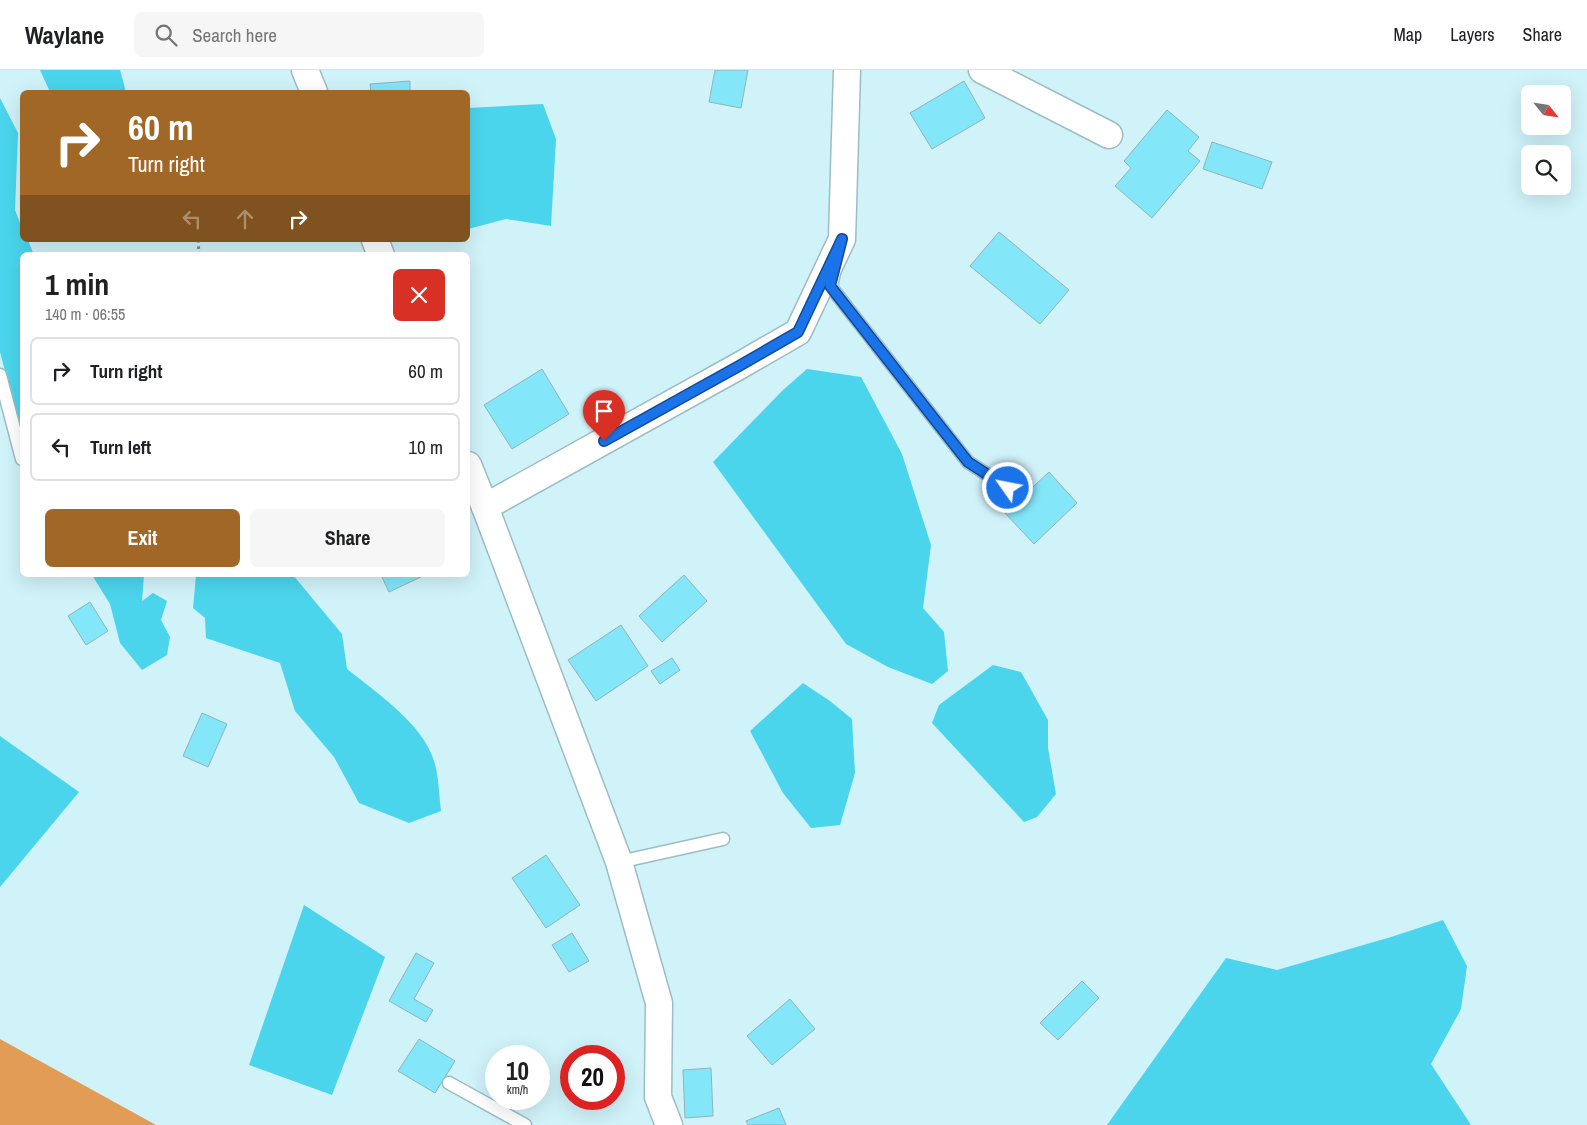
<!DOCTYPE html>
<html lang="en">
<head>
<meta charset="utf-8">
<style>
	body { margin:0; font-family:"Archivo Narrow",sans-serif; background:#f6f6f6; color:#202124; height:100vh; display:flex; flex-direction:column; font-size:19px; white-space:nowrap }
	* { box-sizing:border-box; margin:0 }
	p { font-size:16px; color:#757577 }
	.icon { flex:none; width:28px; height:28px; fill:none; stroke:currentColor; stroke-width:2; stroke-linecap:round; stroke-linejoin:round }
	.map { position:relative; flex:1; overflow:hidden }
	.panel { position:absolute; left:20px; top:182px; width:450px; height:325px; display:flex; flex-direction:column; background:#fff; border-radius:8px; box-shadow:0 5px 20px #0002 }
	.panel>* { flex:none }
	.hud { position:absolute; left:20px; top:20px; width:450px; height:152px; border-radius:8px; box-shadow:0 5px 20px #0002; background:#a16727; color:#fff; overflow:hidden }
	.needle { width:32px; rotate:120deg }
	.fabs { position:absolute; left:1521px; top:15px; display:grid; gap:10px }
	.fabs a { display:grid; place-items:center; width:50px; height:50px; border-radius:8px; background:#fff; box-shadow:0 5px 20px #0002; font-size:25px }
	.speed { position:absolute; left:485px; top:975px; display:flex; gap:10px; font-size:25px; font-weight:700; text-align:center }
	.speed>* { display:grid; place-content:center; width:65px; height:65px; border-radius:50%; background:#fff; box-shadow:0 5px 20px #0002; line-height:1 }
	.speed small { font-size:12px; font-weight:400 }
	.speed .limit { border:8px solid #d22; background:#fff; color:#111 }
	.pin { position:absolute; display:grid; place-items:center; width:42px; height:42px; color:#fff; margin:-51px -21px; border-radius:50% 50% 50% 0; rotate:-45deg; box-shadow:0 0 5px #0007 }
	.pin .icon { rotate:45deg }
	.me { position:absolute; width:55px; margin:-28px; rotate:303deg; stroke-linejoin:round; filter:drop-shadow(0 0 4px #0008) }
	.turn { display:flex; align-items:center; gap:18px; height:105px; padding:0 25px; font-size:22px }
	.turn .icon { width:65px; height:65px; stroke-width:2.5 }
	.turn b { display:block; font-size:35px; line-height:42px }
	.lanes { display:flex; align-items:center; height:48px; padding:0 25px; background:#0003; justify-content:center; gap:25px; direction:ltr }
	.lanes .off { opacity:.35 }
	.round { display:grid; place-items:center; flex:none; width:52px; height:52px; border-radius:8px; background:#f6f6f6 }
	.head { display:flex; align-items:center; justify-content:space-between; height:85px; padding:0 25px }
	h1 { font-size:30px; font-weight:800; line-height:38px }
	.button { display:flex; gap:10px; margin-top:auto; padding:10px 25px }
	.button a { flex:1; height:58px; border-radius:8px; background:#a16727; color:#fff; font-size:20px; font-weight:800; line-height:58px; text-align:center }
	.button a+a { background:#f6f6f6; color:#202124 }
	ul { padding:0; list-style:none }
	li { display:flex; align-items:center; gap:15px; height:68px; margin:0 10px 8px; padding:0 15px; border:2px solid #e0e0e0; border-radius:8px }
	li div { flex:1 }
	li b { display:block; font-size:19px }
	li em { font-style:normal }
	header { display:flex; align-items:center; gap:30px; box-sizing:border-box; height:70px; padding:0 25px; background:#fff; border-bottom:1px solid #e0e0e0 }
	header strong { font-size:24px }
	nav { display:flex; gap:28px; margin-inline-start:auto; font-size:18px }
	.search { width:350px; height:45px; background:#f6f6f6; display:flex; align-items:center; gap:12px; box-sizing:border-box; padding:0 18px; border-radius:8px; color:#757577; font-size:19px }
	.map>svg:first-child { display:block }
</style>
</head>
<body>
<header>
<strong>Waylane</strong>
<div class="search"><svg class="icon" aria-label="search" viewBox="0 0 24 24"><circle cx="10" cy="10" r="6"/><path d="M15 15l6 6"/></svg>Search here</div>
<nav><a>Map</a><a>Layers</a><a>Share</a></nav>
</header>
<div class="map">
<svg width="1587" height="1055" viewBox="0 0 1587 1055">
	<rect width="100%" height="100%" fill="#d0f2f9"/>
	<polygon fill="#e29c56" points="0,969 156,1055 0,1055"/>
	<g fill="#4ad5ed">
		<polygon points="40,0 120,0 126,22 50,22"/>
		<polygon points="0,28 18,63 15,140 22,158 22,170 28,170 34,185 22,185 22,365 0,282"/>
		<polygon points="543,34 556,69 551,156 506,149 468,159 468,38"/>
		<polygon points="807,299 861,307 902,384 931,475 923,538 944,562 948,601 932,614 888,597 846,574 713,392 783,320"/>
		<polygon points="92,505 144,505 142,531 153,523 167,531 161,550 170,567 167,585 142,600 120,573 110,534"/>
		<path d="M200 505H293L342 564 347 599C377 623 423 654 434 691 439 707 439 725 441 741L409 753 359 733 334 687 295 641 280 593 206 568 205 548 193 538 196 506Z"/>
		<polygon points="993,595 1021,602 1048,650 1048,678 1056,724 1037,747 1024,752 932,653 939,635"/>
		<polygon points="803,613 830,631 852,649 855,703 840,755 811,758 783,723 750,661"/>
		<polygon points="0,666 79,722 0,817"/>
		<polygon points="304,835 385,887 332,1025 249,995"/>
		<polygon points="1443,850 1467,896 1461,939 1431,994 1471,1055 1107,1055 1226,888 1277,900 1391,867"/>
	</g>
	<g fill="#83e6f9" stroke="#92b3b9">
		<polygon points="715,0 748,0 741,38 709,32"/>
		<polygon points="410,11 410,22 371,22 370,14"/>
		<polygon points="964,11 985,48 932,79 910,43"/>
		<polygon points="1167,40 1199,67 1188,81 1200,91 1152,148 1115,116 1131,98 1124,91"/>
		<polygon points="1212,72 1272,92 1262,119 1203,99"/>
		<polygon points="999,162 1069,220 1040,254 970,196"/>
		<polygon points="542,299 569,344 512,379 484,335"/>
		<polygon points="1049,402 1077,433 1034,474 1005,443"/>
		<polygon points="381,505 425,505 389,522"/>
		<polygon points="684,505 707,531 662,572 639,546"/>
		<polygon points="90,532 108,561 86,575 68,546"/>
		<polygon points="621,555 648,596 596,631 568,590"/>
		<polygon points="672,588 680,600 660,614 651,601"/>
		<polygon points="202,643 227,654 208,697 183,686"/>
		<polygon points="546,785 580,835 546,858 512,808"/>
		<polygon points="572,863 589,891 569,902 552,875"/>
		<polygon points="416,883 434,893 414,929 433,940 426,952 389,931"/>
		<polygon points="1082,911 1099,928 1058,970 1040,953"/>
		<polygon points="790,929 815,959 772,995 747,966"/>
		<polygon points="419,969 455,991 435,1023 398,1001"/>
		<polygon points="711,998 713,1046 685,1048 683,1000"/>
		<polygon points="779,1038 786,1055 748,1055 746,1051"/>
	</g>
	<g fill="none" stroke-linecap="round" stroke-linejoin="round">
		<defs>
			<g id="lane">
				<polyline points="834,203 831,217 968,392 1008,418"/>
				<polyline points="0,305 22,389"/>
				<polyline points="619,792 723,769"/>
				<polyline points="449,1013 525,1055"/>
			</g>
			<g id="street">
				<polyline points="305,0 314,22"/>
				<polyline points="982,0 1109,65"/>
				<polyline points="375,170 381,185"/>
				<polyline points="468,395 485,437 619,792 659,933 658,1027 669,1055"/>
				<polyline points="485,437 739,296 798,262 842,169 847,0"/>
			</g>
		</defs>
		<use href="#lane" stroke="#9cbdc3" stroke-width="15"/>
		<use href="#street" stroke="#9cbdc3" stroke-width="29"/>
		<polyline stroke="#72898e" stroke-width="3" stroke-dasharray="2.5 4" stroke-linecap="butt" points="198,170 199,183"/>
		<use href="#lane" stroke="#fff" stroke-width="12"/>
		<use href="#street" stroke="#fff" stroke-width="26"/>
	</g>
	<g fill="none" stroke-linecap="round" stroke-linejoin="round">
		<defs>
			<polyline id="route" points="604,371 739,296 798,262 842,169 830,216 968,392 1008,418"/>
		</defs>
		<use href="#route" stroke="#114b97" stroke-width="12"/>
		<use href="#route" stroke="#1a73e8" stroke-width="9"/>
	</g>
</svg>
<div class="fabs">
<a><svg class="needle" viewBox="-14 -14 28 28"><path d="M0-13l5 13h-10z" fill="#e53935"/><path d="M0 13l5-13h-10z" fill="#757577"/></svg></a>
<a><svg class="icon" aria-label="search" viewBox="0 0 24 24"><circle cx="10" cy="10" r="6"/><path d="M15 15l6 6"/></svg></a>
</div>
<div class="speed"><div>10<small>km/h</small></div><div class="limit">20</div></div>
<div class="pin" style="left:604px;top:371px;background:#d93025"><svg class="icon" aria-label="arrive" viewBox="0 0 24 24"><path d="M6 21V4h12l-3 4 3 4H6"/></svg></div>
<svg class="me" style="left:1008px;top:418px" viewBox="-20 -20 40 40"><circle r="17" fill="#1a73e8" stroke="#fff" stroke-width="3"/><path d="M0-11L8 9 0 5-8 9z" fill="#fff"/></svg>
<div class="hud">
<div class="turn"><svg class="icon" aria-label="right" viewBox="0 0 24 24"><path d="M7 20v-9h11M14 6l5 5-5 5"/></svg><div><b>60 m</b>Turn right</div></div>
<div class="lanes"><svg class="icon off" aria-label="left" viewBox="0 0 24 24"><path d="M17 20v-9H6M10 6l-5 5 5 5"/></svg><svg class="icon off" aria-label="ahead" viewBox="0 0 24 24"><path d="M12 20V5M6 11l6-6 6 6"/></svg><svg class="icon" aria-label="right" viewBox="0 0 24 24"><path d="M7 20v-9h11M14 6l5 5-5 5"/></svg></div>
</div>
<section class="panel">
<div class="head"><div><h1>1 min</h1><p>140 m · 06:55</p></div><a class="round" style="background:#d93025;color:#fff"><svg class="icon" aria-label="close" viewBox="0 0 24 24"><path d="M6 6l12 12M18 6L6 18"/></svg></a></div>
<ul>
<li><svg class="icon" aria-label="right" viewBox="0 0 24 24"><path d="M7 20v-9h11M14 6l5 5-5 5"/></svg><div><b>Turn right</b></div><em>60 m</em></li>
<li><svg class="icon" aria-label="left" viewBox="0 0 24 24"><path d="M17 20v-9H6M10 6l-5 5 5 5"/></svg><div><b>Turn left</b></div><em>10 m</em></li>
</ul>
<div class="button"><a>Exit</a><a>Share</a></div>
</section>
</div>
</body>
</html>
